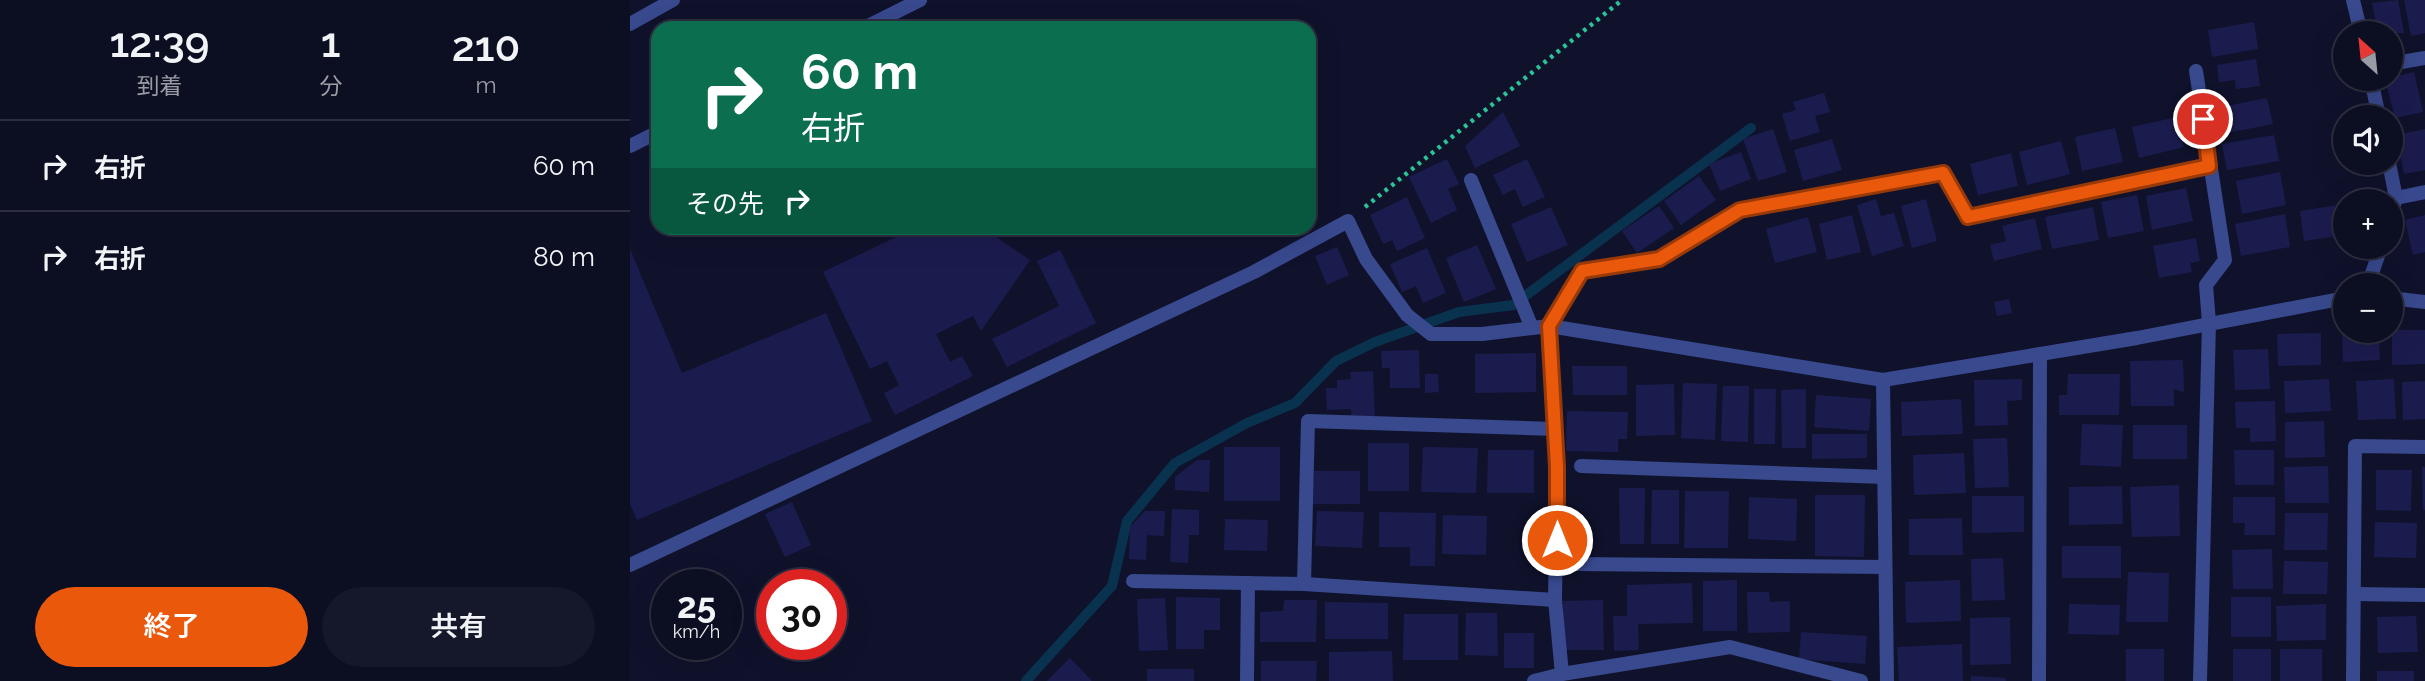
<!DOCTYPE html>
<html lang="ja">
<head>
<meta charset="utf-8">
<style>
	body { margin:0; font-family:Raleway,"Noto Sans JP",sans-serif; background:#15172a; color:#f1f3f6; height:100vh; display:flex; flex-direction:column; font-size:26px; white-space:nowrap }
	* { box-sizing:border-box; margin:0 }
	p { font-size:23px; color:#9a9ca5 }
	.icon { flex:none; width:38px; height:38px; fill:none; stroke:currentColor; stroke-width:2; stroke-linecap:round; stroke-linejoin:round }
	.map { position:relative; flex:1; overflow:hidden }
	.drawer { display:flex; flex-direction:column; background:#0c0e21; width:630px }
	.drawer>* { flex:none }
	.banner { position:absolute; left:21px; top:21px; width:665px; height:214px; border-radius:21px; box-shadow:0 7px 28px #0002,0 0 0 2px #2c2e3f; background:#0b6e4f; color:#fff; overflow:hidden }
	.needle { width:46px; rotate:333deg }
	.controls { position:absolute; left:1703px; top:21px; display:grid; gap:14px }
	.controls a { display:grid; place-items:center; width:70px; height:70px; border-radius:50%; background:#0c0e21; box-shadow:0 7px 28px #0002,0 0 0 2px #2c2e3f; font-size:35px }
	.speed { position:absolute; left:21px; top:569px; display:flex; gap:14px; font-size:35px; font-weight:700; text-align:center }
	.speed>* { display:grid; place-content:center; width:91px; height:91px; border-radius:50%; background:#0c0e21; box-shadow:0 7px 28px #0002,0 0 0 2px #2c2e3f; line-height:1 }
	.speed small { font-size:18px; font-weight:400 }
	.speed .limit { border:10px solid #d22; background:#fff; color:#111 }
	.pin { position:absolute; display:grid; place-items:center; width:60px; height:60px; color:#fff; margin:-30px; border:4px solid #fff; border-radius:50%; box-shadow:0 2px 7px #0007 }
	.me { position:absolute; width:77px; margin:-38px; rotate:0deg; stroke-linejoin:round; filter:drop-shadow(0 0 5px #0008) }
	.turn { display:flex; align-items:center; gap:24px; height:147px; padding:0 35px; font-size:32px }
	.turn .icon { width:91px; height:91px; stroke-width:2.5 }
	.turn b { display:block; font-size:49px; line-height:60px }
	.then { display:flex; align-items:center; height:66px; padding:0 35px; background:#0003; gap:14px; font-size:26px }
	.eta { display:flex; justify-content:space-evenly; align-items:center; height:119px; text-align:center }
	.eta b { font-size:42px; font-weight:600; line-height:49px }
	.action { display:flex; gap:14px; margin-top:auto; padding:14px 35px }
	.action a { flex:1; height:80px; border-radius:42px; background:#ea580c; color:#fff; font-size:28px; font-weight:600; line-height:80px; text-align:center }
	.action a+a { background:#15172a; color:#f1f3f6 }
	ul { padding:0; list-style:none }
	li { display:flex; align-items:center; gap:21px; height:91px; padding:0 35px; border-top:2px solid #2c2e3f }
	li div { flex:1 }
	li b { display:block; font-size:26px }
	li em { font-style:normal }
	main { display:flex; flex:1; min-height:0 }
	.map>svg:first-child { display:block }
</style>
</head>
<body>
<main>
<section class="drawer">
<div class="eta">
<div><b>12:39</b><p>到着</p></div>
<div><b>1</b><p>分</p></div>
<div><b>210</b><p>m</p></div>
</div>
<ul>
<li><svg class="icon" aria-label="right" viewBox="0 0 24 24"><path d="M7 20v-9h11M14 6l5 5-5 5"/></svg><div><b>右折</b></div><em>60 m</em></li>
<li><svg class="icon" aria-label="right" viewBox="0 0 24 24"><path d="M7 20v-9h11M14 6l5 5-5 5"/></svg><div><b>右折</b></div><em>80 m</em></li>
</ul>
<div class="action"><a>終了</a><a>共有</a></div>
</section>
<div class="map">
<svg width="1795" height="681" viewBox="0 0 1795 681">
	<rect width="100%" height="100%" fill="#10122c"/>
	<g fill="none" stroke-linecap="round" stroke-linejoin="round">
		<polyline stroke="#08324d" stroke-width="10" points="396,681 482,586 497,521 545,463 617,423 665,403 706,361 745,342 829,312 883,305 1121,128"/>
	</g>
	<g fill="#1b1c4e">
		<polygon points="1768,0 1774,33 1748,33 1742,3"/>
		<polygon points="1774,0 1795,0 1795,33 1781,36"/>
		<polygon points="1624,22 1628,49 1582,57 1578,30"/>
		<polygon points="1626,59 1630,86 1606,89 1605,80 1589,82 1587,65"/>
		<polygon points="1784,72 1793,112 1765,118 1755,79"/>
		<polygon points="1194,93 1200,112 1185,116 1190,132 1160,141 1152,114 1166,110 1163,102"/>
		<polygon points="1637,98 1643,124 1592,134 1586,108"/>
		<polygon points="873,112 890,146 845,168 835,146"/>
		<polygon points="1547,117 1554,147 1509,158 1502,127"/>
		<polygon points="1485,128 1493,162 1452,171 1445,137"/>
		<polygon points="1143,129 1157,172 1128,181 1113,139"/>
		<polygon points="1795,129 1795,170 1774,174 1766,135"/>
		<polygon points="1644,135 1649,161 1597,170 1592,144"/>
		<polygon points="1202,139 1212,170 1173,181 1164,150"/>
		<polygon points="1431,141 1440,174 1397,185 1389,152"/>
		<polygon points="1111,152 1121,179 1090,191 1079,164"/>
		<polygon points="1381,153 1388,186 1348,195 1340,164"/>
		<polygon points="817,159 829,184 818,189 827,210 801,223 779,177"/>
		<polygon points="897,159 915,197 893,207 885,189 873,195 863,175"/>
		<polygon points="1650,172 1656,205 1612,214 1606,181"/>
		<polygon points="1069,176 1086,200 1051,225 1034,201"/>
		<polygon points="1556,188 1563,221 1522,230 1516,196"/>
		<polygon points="1507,195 1514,231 1478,238 1471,202"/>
		<polygon points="777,197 795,238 767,251 762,240 753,244 740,215"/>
		<polygon points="1246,199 1251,216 1264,213 1274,246 1242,256 1227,205"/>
		<polygon points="1296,199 1307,241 1282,248 1271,206"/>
		<polygon points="1715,204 1715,235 1674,241 1670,211"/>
		<polygon points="1029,206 1044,228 1007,253 992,231"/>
		<polygon points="921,207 938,245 897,262 881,224"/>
		<polygon points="1463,207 1469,240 1422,249 1415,217"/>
		<polygon points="1655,214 1660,247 1611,256 1605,224"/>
		<polygon points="1222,215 1231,252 1197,260 1189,224"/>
		<polygon points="1795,215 1795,252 1783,255 1775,220"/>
		<polygon points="1178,217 1187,252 1145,263 1136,229"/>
		<polygon points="1405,218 1412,249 1364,261 1360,245 1376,241 1372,226"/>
		<polygon points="285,228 353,228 400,260 351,331 343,316 306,334 320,362 332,356 343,376 265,415 254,393 269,385 257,361 240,369 193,272"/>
		<polygon points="1566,238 1570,261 1560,263 1562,272 1529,278 1523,246"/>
		<polygon points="847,245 866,289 834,302 816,258"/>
		<polygon points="707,247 719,275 697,285 685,256"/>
		<polygon points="797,248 816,293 793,303 786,286 772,292 760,264"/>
		<polygon points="0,249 52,373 196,313 242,421 7,520 0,504"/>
		<polygon points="430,250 466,323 377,367 362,339 429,306 407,261"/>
		<polygon points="1379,299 1382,313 1367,316 1364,302"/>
		<polygon points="1712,329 1749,331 1750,360 1713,362"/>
		<polygon points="1762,330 1795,330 1795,364 1762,365"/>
		<polygon points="1691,333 1691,365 1648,366 1647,334"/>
		<polygon points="1638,349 1640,389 1605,390 1603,350"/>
		<polygon points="789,350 790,388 760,388 760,368 752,368 751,351"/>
		<polygon points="906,353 906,392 845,393 845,354"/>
		<polygon points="1553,360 1554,392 1544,389 1544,406 1501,406 1500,361"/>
		<polygon points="942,366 997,366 997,395 943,395"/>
		<polygon points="743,371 745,417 722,418 721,409 697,410 696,388 707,388 707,380 721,379 720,372"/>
		<polygon points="795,374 808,374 809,392 795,393"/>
		<polygon points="1438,374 1490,374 1489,415 1429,415 1429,395 1437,395"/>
		<polygon points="1392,379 1392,400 1377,401 1378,425 1345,426 1344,380"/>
		<polygon points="1699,379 1701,411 1655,413 1654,381"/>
		<polygon points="1764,379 1766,419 1728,420 1726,381"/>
		<polygon points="1795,381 1795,419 1773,420 1772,382"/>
		<polygon points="1053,383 1087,384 1085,440 1051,438"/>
		<polygon points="1044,384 1045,435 1006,436 1006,385"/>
		<polygon points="1093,386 1119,386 1118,442 1091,441"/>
		<polygon points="1124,389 1146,389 1145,444 1124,444"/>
		<polygon points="1176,389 1176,448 1152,448 1151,390"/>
		<polygon points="1186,395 1241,399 1239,431 1184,427"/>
		<polygon points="1331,399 1333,434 1272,436 1271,402"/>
		<polygon points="1645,401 1646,441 1620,442 1620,428 1606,428 1605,402"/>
		<polygon points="937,411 998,412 997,439 988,439 988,452 936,451"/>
		<polygon points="1694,421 1695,457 1655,458 1655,422"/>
		<polygon points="1452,424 1493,425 1491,467 1450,465"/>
		<rect x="1503" y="425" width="54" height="34"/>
		<polygon points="1182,434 1237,434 1237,458 1182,459"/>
		<polygon points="1377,438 1379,487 1345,488 1343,439"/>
		<rect x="738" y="443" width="41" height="48"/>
		<rect x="594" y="447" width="56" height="54"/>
		<polygon points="793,447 848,448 846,493 791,492"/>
		<polygon points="858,450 904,450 904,493 857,493"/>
		<polygon points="1604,450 1644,450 1644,485 1605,485"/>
		<polygon points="1334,453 1336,493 1284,495 1283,455"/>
		<polygon points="567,460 580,460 579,492 545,490 545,477"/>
		<polygon points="1698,466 1699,503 1655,503 1654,467"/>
		<polygon points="1792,467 1795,467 1795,510 1793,510"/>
		<polygon points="1746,470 1782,470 1781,511 1746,510"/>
		<polygon points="684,471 730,471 730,504 683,504"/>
		<polygon points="1549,485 1550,536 1502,537 1500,487"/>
		<polygon points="1492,486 1493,524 1439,525 1439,487"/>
		<polygon points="989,488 1015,488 1014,544 990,544"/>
		<polygon points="1022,490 1049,490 1049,544 1021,544"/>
		<polygon points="1055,491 1099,491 1098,548 1054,548"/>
		<polygon points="1185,495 1235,495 1234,557 1185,556"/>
		<polygon points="1342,496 1394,496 1394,532 1342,533"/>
		<polygon points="1119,497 1167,499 1166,541 1118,539"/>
		<polygon points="1603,497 1645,497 1645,535 1614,535 1615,523 1603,523"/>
		<polygon points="162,502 181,545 155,557 135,514"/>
		<polygon points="542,509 569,510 569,535 559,535 558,563 540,562"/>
		<polygon points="515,511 535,511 534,536 517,535 516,560 499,559 500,527"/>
		<polygon points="687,511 734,512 732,548 685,546"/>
		<polygon points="749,512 806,513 805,566 780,566 780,547 749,547"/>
		<polygon points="1655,513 1698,513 1697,550 1654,550"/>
		<polygon points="813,515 857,516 856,555 812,554"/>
		<polygon points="1332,518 1333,555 1279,555 1279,519"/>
		<polygon points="595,519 638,520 637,551 594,550"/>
		<polygon points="1745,522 1787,523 1786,558 1744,557"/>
		<rect x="1432" y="546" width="59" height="32"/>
		<polygon points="1642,549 1643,589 1603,589 1602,550"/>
		<polygon points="1373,558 1375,600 1342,601 1341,559"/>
		<polygon points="1654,561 1698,562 1697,594 1653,594"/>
		<polygon points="1498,572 1539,573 1538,622 1496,622"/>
		<polygon points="1107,580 1107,631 1073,631 1073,581"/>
		<polygon points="1330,580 1331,621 1276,623 1275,582"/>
		<polygon points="1062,583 1063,623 1008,624 1009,650 984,651 983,616 997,616 997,585"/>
		<polygon points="1117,592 1139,592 1140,602 1160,601 1160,632 1118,633"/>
		<polygon points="546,597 590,598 590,630 574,630 574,649 546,649"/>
		<rect x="1601" y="597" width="40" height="40"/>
		<polygon points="535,598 538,650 509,651 507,599"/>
		<polygon points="654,600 687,600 686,642 630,642 630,612 653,611"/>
		<polygon points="973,600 974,650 934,650 933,601"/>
		<polygon points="695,602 758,603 758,639 695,639"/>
		<polygon points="1439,604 1490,605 1489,635 1438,634"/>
		<polygon points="1696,604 1696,640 1647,641 1646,606"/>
		<polygon points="836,613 867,613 868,656 835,655"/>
		<polygon points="774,614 828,614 828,660 773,660"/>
		<polygon points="1786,616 1788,652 1748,653 1747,617"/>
		<polygon points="1380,617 1381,664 1340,665 1340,618"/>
		<polygon points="1171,632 1237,636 1235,664 1169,659"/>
		<rect x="874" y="633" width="30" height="35"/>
		<polygon points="1332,644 1333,681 1269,681 1267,647"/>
		<rect x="1496" y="649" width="38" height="32"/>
		<rect x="1603" y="649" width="38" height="32"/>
		<rect x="1650" y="649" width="42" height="32"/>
		<polygon points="762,651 763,681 699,681 699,652"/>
		<polygon points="440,658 462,681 417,681"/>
		<polygon points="631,661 687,661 686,681 631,681"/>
		<rect x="517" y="669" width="47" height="12"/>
		<rect x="1747" y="671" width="37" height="10"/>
		<polygon points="1341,676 1376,678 1376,681 1341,681"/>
	</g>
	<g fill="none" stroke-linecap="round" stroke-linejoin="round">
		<polyline stroke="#29c596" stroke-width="4.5" stroke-dasharray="3.5 5" stroke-linecap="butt" points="735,207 992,0"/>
		<g stroke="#38498e" stroke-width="14">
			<polyline points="841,180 902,328"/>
			<polyline points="617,681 618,583"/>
		</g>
		<g stroke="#38498e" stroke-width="14">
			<polyline points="1723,0 1731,33"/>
			<polyline points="0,24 43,0"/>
			<polyline points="1760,64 1795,58"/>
			<polyline points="1566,71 1595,260 1576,285 1579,323 1570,681"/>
			<polyline points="1741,79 1749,117"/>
			<polyline points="1759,163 1766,198 1760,216"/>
			<polyline points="1766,198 1795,192"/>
			<polyline points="1738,285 1751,247"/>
			<polyline points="1760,298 1795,302"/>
			<polyline points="1253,380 1257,681"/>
			<polyline points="951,466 1254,477"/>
			<polyline points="946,564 1255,567"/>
			<polyline points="0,565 624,272 718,221 736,259 777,315 801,334 852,334 919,326 1253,380 1507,338 1715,298"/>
			<polyline points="503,581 674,584 925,600"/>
			<polyline points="674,584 678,421 925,429"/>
			<polyline points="1724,594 1795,595"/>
			<polyline points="932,674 1100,647 1231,681"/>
			<polyline points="904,681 932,674 925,600 927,467 919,326 952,271 1029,259 1110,210 1313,173 1338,217 1579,166"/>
			<polyline points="1409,681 1410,354"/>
			<polyline points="1723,681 1725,446 1795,447"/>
		</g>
		<g stroke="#38498e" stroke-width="14">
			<polyline points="234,28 290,0"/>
			<polyline points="0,146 28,132"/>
		</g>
	</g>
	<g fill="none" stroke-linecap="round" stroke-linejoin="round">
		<defs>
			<polyline id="route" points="927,540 927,467 919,326 952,271 1029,259 1110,210 1313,173 1338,217 1579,166 1573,119"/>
		</defs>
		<use href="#route" stroke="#983908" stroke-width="18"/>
		<use href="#route" stroke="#ea580c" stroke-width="12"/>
	</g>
</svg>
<div class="controls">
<a><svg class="needle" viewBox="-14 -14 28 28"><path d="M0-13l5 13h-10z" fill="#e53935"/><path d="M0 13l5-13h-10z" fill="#9a9ca5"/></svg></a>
<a><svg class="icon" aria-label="sound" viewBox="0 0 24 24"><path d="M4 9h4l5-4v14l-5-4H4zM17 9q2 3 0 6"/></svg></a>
<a>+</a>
<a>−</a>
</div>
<div class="speed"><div>25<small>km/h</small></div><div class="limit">30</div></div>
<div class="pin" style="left:1573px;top:119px;background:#d93025"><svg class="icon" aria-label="arrive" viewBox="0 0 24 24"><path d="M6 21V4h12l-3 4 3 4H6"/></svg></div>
<svg class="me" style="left:927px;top:540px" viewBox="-20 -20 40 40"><circle r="17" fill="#ea580c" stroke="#fff" stroke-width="3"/><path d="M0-11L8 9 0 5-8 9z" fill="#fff"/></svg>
<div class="banner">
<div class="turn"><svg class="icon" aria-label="right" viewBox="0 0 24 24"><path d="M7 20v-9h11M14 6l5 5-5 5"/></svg><div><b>60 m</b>右折</div></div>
<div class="then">その先<svg class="icon" aria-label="right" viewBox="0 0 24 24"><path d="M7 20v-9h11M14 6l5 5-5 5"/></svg></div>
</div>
</div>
</main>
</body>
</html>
